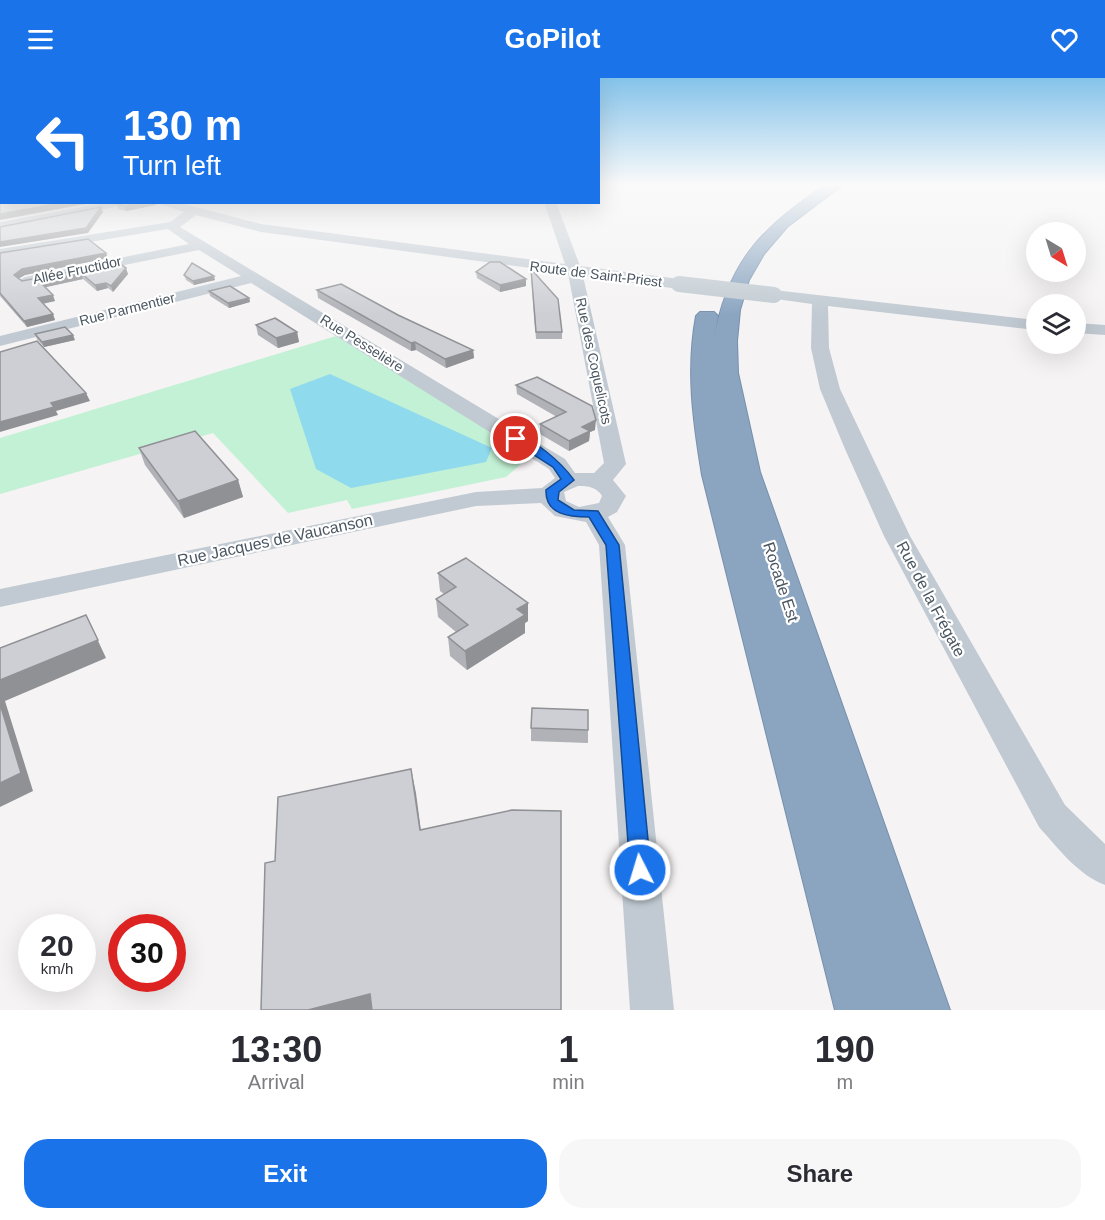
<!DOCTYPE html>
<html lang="en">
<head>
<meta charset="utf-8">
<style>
	body { margin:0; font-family:Arial,sans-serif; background:#f7f7f7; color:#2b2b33; height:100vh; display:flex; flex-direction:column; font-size:22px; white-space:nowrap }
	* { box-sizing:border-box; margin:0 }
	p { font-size:20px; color:#7c7c81 }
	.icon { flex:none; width:33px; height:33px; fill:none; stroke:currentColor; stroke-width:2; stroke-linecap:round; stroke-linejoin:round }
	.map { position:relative; height:932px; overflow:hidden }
	.drawer { display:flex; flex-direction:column; background:#fff; flex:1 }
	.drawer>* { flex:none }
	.top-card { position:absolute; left:0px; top:0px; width:600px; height:126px; box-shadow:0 6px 24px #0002; background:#1a73e8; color:#fff; overflow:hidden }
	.needle { width:39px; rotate:142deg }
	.controls { position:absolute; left:1026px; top:144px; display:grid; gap:12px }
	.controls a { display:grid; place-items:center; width:60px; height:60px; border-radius:50%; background:#fff; box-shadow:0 6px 24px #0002; font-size:30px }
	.speed { position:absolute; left:18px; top:836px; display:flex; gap:12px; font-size:30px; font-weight:700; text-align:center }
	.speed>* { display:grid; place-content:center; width:78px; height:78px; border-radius:50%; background:#fff; box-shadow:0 6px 24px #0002; line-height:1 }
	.speed small { font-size:15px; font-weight:400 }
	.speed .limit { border:9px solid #d22; background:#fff; color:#111 }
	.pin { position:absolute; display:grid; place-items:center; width:51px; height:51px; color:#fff; margin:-26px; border:3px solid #fff; border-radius:50%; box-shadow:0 2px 6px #0007 }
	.me { position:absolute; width:66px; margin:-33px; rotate:355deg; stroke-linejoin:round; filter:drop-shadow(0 0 4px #0008) }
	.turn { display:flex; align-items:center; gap:21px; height:126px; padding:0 24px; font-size:27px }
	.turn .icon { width:78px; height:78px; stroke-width:2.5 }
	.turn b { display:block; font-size:42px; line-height:51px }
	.eta { display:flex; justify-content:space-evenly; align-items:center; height:102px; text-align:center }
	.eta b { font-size:36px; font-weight:700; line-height:42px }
	.action { display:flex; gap:12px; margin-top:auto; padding:12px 24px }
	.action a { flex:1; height:69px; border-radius:24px; background:#1a73e8; color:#fff; font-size:24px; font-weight:700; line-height:69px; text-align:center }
	.action a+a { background:#f7f7f7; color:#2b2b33 }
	header { display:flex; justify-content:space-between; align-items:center; height:78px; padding:0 24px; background:#1a73e8; color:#fff; font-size:27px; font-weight:700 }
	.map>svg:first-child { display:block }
</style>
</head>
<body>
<header><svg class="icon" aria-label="menu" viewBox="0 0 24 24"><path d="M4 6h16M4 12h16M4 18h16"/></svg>GoPilot<svg class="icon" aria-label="heart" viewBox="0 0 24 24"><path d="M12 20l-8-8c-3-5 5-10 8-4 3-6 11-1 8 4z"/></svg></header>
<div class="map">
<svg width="1105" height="932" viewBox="0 0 1105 932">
	<rect width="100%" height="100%" fill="#f5f3f3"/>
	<polygon fill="#c3f1d5" points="336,258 520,371 521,386 506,399 352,431 347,422 288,435 213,355 0,416 0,360"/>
	<polygon fill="#90daee" points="330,296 492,370 486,384 351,410 316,391 290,311"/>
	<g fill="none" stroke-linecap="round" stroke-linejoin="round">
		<defs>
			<path id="motorway" d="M827 106H844L787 149 764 176 749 202 740 232 737 263 738 295 760 394 950 932H835L702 397C693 343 686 292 696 238L700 234H714L718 238 714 262C727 184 763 148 827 106Z"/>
		</defs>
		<use href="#motorway" stroke="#7690ad" stroke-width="2"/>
		<g fill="#c1cad2" fill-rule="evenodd">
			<polygon points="111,124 140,124 0,152 0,144"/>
			<path d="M154 124H176L261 146 565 186 544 124H556L580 188 679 201 687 206 679 211 583 198 626 386 613 402 626 418 617 434 608 439 625 467 674 932H630L599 467 586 444 555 438 541 425 476 428 0 529V511L476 414 542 410 555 400 549 391 251 205 0 268V258L241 198 199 172 25 207 18 203 25 199 189 166 168 151 0 179V171L170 144 184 134ZM196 137 261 154 568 195 604 385 594 395H575L565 381 180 149ZM578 408C588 408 597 409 602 418L599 425 579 429 566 423 564 414Z"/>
			<path d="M774 212 1036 242V252L828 228 829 270 840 311 910 458 1065 727 1105 766V807C1077 796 1059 771 1039 749L884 458 845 371 820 311 811 270 812 226 769 220 766 217 769 214Z"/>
			<polygon points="1076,245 1105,247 1105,257 1076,255"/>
		</g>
		<use href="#motorway" fill="#8ba5c1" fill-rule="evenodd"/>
		<polyline stroke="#c1cad2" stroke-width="16" points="679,206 774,217"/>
	</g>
	<g fill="#b0b2b7">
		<polygon points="123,124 155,124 156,127 126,133 118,131 117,126"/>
		<polygon points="0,175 108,180 25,197 18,201 22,203 119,185 128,196 113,214 108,210 97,213 83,201 45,209 55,223 43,226 55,242 27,249 0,218"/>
		<polygon points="476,194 526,208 500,214 477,200"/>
		<polygon points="184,197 215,202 194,207 186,202"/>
		<polygon points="531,197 562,254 562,261 536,261"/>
		<polygon points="317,212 398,237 473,272 474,280 446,290 416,272 411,273 318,220"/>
		<polygon points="209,213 249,220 250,224 229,230 210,218"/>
		<polygon points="256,247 297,254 299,264 278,270 258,257"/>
		<polygon points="35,256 75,262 44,269 37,261"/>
		<polygon points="537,299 595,352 590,354 589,363 569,373 540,356 540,346 557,339 517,316 516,307"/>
		<polygon points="139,370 238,402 243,419 184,440 145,387"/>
		<polygon points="438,495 528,525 528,543 525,545 525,555 467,592 450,578 448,559 456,554 438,539 436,521 444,516 440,513"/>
		<polygon points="588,632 588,665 531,663 531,650"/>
	</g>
	<g fill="#909195">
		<polygon points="67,124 96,124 0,142 0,136"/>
		<polygon points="142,124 155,124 156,127 126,133 125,128"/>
		<polygon points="101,129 103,134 88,155 0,169 0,164"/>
		<polygon points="106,175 108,180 25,197 16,202 14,197 22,191"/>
		<polygon points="126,190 128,196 113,214 111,208"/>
		<polygon points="81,195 83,201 42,210 40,204"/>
		<polygon points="214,198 215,202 194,207 193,203"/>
		<polygon points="526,201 526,208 500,214 500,207"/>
		<polygon points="106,205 108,210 97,213 95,207"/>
		<polygon points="53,217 55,223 40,226 38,220"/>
		<polygon points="249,220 250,224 229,230 228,225"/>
		<polygon points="53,236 55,242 27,249 24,243"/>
		<polygon points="297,254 299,264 278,270 276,260"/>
		<polygon points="73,257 75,262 44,269 42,264"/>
		<polygon points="415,264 416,272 411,273 411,265"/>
		<polygon points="473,272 474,280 446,290 445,281"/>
		<polygon points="86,315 90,323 56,333 58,337 0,354 0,344 51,325"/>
		<polygon points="596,342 595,352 590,354 589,363 569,373 569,363 582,349"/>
		<polygon points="238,402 243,419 184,440 178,423"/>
		<polygon points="528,525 528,543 525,545 525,555 467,592 465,573 517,531"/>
		<polygon points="86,537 106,580 5,623 33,713 0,729 0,602"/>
		<polygon points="411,691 416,715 424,776 420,752"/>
		<polygon points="370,916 375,932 308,932"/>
	</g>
	<g fill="#cdcfd5" stroke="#909195" stroke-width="1.5">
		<polygon points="0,106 2,106 2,124 67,124 0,136"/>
		<polygon points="123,124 142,124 125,128 117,126"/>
		<polygon points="101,129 86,150 0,164 0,149"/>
		<polygon points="88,161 106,175 22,191 14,197 22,203 119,185 126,190 111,208 106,205 95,207 81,195 40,204 53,217 38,220 53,236 24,243 0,215 0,175"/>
		<polygon points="490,184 500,184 526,201 500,207 476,194"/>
		<polygon points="192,185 214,198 193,203 184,197"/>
		<polygon points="531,191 558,221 562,254 536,254"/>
		<polygon points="341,206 398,237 473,272 445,281 415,264 411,265 317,212"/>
		<polygon points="230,208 249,220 228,225 209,213"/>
		<polygon points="275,240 297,254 276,260 256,247"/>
		<polygon points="65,249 73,257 42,264 35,256"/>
		<polygon points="37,263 86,315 51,325 54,329 0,344 0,274"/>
		<polygon points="537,299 592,328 596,342 582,349 590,353 569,363 540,346 566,334 516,307"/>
		<polygon points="195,353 238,402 178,423 139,370"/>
		<polygon points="466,480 528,525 517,531 525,537 465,573 448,559 468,547 436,521 456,509 438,495"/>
		<polygon points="86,537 98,562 0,602 0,570"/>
		<polygon points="0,626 21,695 0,705"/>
		<polygon points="532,630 588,632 588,652 531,650"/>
		<polygon points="411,691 420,752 512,732 561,733 561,932 372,932 370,916 308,932 261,932 265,785 275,783 278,719"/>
	</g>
	<linearGradient id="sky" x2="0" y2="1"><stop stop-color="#85c3ea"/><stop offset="0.45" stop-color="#fafafa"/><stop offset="1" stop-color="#fafafa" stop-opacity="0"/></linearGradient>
	<rect width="1105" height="237" fill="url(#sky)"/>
	<path fill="#1a73e8" stroke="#114b97" stroke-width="1.5" d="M512 359C531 355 564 388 574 402L559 414 558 422 574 432 598 433 619 467 651 792 648 799 640 802 633 799 630 792 606 467 589 439C570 439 545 437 546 412L561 401 553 389 512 363Z"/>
	<g text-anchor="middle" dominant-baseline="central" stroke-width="4.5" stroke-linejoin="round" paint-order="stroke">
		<g font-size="14" fill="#4a5661" stroke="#fff">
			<text transform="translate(77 192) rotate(-12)">Allée Fructidor</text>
			<text transform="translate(596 196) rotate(7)">Route de Saint-Priest</text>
			<text transform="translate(127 231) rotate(-14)">Rue Parmentier</text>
			<text transform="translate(362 265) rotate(32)">Rue Pesselière</text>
			<text transform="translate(594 283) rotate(78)">Rue des Coquelicots</text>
		</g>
		<g font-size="16" fill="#4a5661" stroke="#fff">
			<text transform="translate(275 462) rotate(-12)">Rue Jacques de Vaucanson</text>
			<text transform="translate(781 504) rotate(72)">Rocade Est</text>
			<text transform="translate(931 521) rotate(62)">Rue de la Frégate</text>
		</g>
	</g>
</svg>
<div class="controls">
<a><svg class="needle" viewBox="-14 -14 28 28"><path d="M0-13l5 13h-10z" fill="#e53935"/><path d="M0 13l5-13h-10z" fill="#7c7c81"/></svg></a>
<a><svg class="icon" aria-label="layers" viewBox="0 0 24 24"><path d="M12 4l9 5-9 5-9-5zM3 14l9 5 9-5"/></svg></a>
</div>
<div class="speed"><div>20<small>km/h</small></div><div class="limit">30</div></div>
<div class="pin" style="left:516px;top:361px;background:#d93025"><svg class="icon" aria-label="arrive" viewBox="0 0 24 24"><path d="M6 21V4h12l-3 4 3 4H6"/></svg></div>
<svg class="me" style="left:640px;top:792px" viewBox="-20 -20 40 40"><circle r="17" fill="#1a73e8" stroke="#fff" stroke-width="3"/><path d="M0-11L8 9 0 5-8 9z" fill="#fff"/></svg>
<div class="top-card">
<div class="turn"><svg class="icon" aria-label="left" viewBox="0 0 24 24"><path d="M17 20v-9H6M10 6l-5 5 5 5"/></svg><div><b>130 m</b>Turn left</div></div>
</div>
</div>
<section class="drawer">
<div class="eta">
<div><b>13:30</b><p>Arrival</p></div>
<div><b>1</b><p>min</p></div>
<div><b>190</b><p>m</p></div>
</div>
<div class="action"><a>Exit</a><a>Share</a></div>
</section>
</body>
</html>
